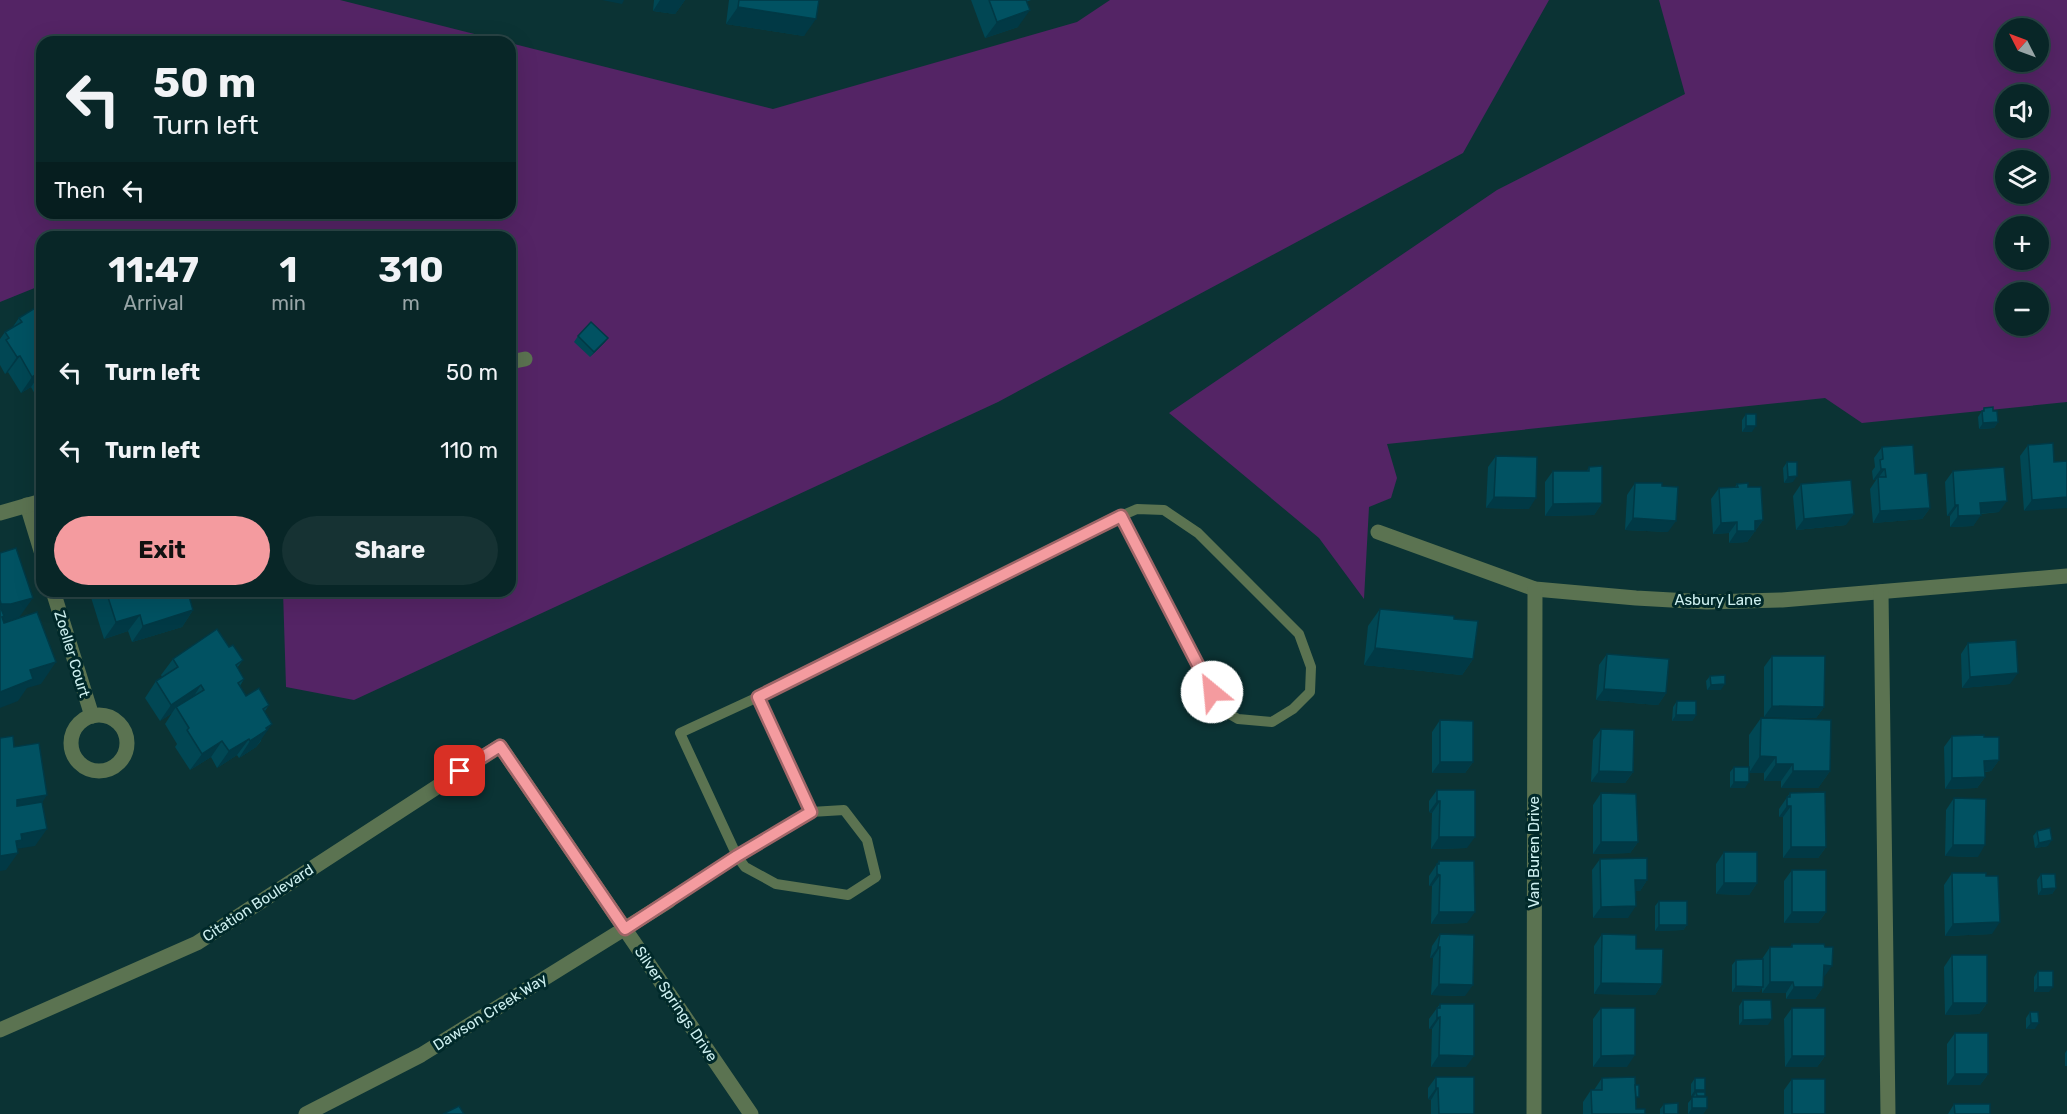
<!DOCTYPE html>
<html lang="en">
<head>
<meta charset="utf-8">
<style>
	body { margin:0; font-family:Rubik,sans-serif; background:#163233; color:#f1f3f6; height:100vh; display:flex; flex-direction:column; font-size:22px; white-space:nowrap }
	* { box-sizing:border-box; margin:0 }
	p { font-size:20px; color:#98a5a7 }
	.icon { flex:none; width:33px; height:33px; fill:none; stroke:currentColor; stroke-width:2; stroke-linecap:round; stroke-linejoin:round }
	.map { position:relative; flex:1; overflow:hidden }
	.side { position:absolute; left:36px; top:231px; width:480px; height:366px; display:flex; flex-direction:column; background:#082627; border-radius:18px; box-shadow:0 6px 24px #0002,0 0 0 2px #294344 }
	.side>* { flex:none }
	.top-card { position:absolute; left:36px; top:36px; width:480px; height:183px; border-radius:18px; box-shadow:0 6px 24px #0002,0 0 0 2px #294344; background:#082627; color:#f1f3f6; overflow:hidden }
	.needle { width:39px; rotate:312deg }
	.controls { position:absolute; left:1995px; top:18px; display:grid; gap:12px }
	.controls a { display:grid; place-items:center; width:54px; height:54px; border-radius:50%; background:#082627; box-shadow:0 6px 24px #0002,0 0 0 2px #294344; font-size:30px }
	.pin { position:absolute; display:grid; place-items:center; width:51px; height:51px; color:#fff; margin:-26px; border-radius:12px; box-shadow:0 3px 9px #0006 }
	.me { position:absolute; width:66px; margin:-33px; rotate:332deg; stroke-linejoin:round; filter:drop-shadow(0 0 4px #0008) }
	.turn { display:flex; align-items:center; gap:21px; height:126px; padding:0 18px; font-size:27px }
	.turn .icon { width:78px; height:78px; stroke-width:2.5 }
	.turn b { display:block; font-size:42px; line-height:51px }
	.then { display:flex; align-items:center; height:57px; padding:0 18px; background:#0003; gap:12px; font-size:22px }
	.eta { display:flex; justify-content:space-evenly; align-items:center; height:102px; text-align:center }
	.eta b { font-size:36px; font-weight:700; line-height:42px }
	.primary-button { display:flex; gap:12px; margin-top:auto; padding:12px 18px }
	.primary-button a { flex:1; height:69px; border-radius:36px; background:#f49b9f; color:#111; font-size:24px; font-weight:700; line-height:69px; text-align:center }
	.primary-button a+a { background:#163233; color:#f1f3f6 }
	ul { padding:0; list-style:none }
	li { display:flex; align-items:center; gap:18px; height:78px; padding:0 18px }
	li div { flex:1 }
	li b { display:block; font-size:22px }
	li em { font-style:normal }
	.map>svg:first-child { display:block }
</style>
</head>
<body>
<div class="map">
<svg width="2067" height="1114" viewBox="0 0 2067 1114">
	<rect width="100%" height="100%" fill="#0b3334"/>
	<g fill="#542465" fill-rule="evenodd">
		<polygon points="0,0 340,0 506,42 42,42 42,213 510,213 510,43 773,109 1077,22 1110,0 1549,0 1463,153 998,402 354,700 286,687 283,591 510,591 510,237 42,237 42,285 0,302"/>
		<path d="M1659 0H2067V402L1862 423 1825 398 1387 444 1397 478 1391 498 1369 507 1364 599 1319 538 1169 413 1497 190 1685 94ZM2006 28H2038V62H2006ZM2006 94H2038V128H2006ZM2006 160H2038V194H2006ZM2006 226H2038V260H2006ZM2006 292H2038V326H2006Z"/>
	</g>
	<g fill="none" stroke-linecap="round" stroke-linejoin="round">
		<g stroke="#5b7351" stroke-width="10">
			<polyline points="758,697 811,812 737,856 745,867 776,884 848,895 876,877 867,840 844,810 811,812"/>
			<polyline points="669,901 737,856 680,733 758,697 1121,516 1137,509 1164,510 1198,533 1299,634 1311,667 1310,692 1293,709 1272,722 1238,719 1221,709 1121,516"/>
		</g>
		<g stroke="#5b7351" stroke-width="15">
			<polyline points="510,362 525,359"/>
			<polyline points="27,505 42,554"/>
			<polyline points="0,513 42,501"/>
			<polyline points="1378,532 1535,589 1636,598 1707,602 1782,600 2067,576"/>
			<polyline points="53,591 92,716"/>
			<polyline points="1881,592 1888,1114"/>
			<circle cx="99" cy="743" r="28"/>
			<polyline points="0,1030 197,943 500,746 751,1114"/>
			<polyline points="306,1114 421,1055 669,901"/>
			<polyline points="1534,1114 1535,589"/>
		</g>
	</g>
	<g fill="#014754">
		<polygon points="654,0 685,0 675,14 653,11"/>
		<polygon points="729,0 819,0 804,36 726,24"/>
		<polygon points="971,0 1031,0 1026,2 1018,27 985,38"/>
		<polygon points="42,310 42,407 31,387 21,393 8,372 5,374 0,365 0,339 5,332 12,328 19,318 38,313"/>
		<polygon points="578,336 608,338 604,343 590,357 574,342"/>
		<polygon points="1984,408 1998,422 1994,428 1979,429 1978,417"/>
		<polygon points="1746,414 1752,432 1742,432 1742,420"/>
		<polygon points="2028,445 2054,462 2067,461 2024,511 2020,456"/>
		<polygon points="1882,447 1915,474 1930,508 1922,519 1873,523 1870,489 1876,480 1873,480 1872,471 1875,467 1874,458"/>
		<polygon points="1496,456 1529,509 1486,508 1488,467"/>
		<polygon points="1787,462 1793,482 1784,483 1783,468"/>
		<polygon points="1589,467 1602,503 1594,515 1545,516 1545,482 1553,471 1587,471"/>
		<polygon points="1953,471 1999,512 1981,514 1973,526 1950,527 1950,516 1947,516 1945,482"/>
		<polygon points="1635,483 1662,486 1668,532 1625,530 1627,495"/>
		<polygon points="1737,484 1748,487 1763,520 1747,542 1729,543 1729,533 1713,534 1711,499 1719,488 1735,487"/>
		<polygon points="1801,484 1846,525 1796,530 1793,496"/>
		<polygon points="89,591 194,591 189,597 193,610 182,627 132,642 128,631 104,639"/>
		<polygon points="1380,609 1473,659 1462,675 1364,665 1368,626"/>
		<polygon points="1968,643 2010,684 1962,688 1961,654"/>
		<polygon points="229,647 243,660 237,668 244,679 240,686 246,696 269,705 265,711 261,741 256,747 239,758 237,755 217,768 211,757 190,770 175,747 177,744 165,724 172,713 160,721 145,698 156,681 162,677 161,675 173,659"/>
		<polygon points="1607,654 1666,693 1658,705 1596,700 1599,665"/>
		<polygon points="1772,656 1824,707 1816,718 1764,717 1764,667"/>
		<polygon points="1710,676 1721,690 1707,690 1706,681"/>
		<polygon points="1677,701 1696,715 1692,721 1672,721 1673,707"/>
		<polygon points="1761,718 1830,771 1818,788 1781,788 1781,781 1764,781 1764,773 1749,773 1745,788 1730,788 1730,772 1734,767 1749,767 1749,735"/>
		<polygon points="1440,720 1473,762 1465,773 1432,773 1432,732"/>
		<polygon points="1601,729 1633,772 1625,783 1591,782 1593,740"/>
		<polygon points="1952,736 1984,737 1999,760 1991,771 1985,772 1985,777 1977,788 1945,789 1944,747"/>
		<polygon points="1437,790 1467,848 1431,849 1432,813 1429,812 1429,801"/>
		<polygon points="1601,793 1638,842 1630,853 1593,854 1593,805"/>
		<polygon points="1790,793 1826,847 1818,858 1783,858 1783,817 1779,817 1779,809"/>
		<polygon points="1954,798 1978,857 1945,856 1946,810"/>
		<polygon points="2037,831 2048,846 2035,848 2033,836"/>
		<polygon points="1724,852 1757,883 1749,895 1716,894 1716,864"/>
		<polygon points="1600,859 1647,880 1640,891 1635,891 1628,918 1593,918 1592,870"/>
		<polygon points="1439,861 1467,923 1431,924 1432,886 1429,886 1429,876"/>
		<polygon points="1792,870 1826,912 1818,923 1784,923 1784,881"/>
		<polygon points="1952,873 1992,934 1945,936 1944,885"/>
		<polygon points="2041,874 2056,888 2052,894 2038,895 2037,880"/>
		<polygon points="1659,901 1687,925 1683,930 1655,931 1655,906"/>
		<polygon points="1440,934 1465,996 1431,995 1433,958 1430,958 1432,946"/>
		<polygon points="1602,934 1636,949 1662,984 1655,995 1594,994 1594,946"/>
		<polygon points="1792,944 1824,977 1823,987 1815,999 1786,999 1786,993 1762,993 1762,988 1759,992 1732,992 1732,965 1736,960 1762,959 1770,947 1790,947"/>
		<polygon points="1952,955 1987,1003 1979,1014 1945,1015 1944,967"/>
		<polygon points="2038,971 2049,992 2034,992 2034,977"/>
		<polygon points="1743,1000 1768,1025 1739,1025 1739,1006"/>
		<polygon points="1440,1004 1466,1067 1431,1067 1432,1029 1429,1029 1429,1019"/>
		<polygon points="1601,1008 1627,1067 1593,1067 1593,1019"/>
		<polygon points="1792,1008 1825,1056 1817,1067 1785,1067 1784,1019"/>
		<polygon points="2030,1012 2035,1029 2026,1029 2026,1018"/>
		<polygon points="1955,1033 1988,1074 1980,1085 1947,1085 1947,1044"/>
		<polygon points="2067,1050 2067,1066 2065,1066 2065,1053"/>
		<polygon points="1436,1077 1474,1114 1431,1114 1431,1100 1428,1099 1428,1088"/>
		<polygon points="1602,1078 1636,1102 1636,1109 1645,1114 1583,1114 1583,1102 1591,1090 1594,1090"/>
		<polygon points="1695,1078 1705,1090 1704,1097 1707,1108 1703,1114 1688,1114 1688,1103 1694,1096 1691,1096 1691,1084"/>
		<polygon points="1792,1079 1825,1114 1784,1114 1784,1090"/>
		<polygon points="1664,1104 1678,1114 1660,1114 1660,1109"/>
		<polygon points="1954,1104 1990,1114 1948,1114"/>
	</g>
	<g fill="#013945">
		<polygon points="602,0 624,0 622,4"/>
		<polygon points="660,0 685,0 675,14 653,11"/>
		<polygon points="738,7 816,19 804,36 726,24"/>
		<polygon points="1030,10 1018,27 985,38 997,22"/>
		<polygon points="608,338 604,343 590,357 594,352"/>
		<polygon points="20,356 8,372 5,374 17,357"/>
		<polygon points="42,371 31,387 21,393 32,377"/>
		<polygon points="1998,422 1994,428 1979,429 1983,423"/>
		<polygon points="1746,426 1756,426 1752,432 1742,432"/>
		<polygon points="1881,469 1885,469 1878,478 1878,477 1876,480 1873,480"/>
		<polygon points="1797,476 1793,482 1784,483 1788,477"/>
		<polygon points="1494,497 1536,498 1529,509 1486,508"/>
		<polygon points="2067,497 2067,508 2024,511 2032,500"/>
		<polygon points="2007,501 1999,512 1973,514 1980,503"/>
		<polygon points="1602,503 1594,515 1545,516 1553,504"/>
		<polygon points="1955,505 1958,505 1950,516 1947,516"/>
		<polygon points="1930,508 1922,519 1873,523 1880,511"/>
		<polygon points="1854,514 1846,525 1796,530 1804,519"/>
		<polygon points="1981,515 1973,526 1950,527 1958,516"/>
		<polygon points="1633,518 1676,521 1668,532 1625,530"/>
		<polygon points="1763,520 1747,542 1729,543 1737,531 1755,521"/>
		<polygon points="1737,522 1729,533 1713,534 1721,523"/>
		<polygon points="33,598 18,619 0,625 0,605 1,604"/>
		<polygon points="193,610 182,627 132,642 143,626"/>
		<polygon points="140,615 128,631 104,639 116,622"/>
		<polygon points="1375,648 1473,659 1462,675 1364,665"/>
		<polygon points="56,662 41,684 27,688 18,701 0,708 0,692 30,670"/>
		<polygon points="2018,673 2010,684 1962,688 1970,677"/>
		<polygon points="1725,684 1721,690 1707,690 1711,685"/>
		<polygon points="201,685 190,702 176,707 172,713 160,721 171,705"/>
		<polygon points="1604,689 1666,693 1658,705 1596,700"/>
		<polygon points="1772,706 1824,707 1816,718 1764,717"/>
		<polygon points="1676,715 1696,715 1692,721 1672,721"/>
		<polygon points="272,724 256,747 239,758 250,741"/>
		<polygon points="249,739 237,755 217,768 229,751"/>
		<polygon points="222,741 211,757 190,770 202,754"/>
		<polygon points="1760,756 1776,757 1764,773 1749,773"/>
		<polygon points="1999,760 1991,771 1977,772 1984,761"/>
		<polygon points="1440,762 1473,762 1465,773 1432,773"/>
		<polygon points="1776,764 1793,764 1781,781 1764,781"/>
		<polygon points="1599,771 1633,772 1625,783 1591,782"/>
		<polygon points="1793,771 1830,771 1818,788 1781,788"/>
		<polygon points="1985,777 1977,788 1945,789 1952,778"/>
		<polygon points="1734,782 1749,782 1745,788 1730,788"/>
		<polygon points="47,795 36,812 5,817 17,800"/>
		<polygon points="1437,801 1440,801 1432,813 1429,812"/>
		<polygon points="1787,806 1791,806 1783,817 1779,817"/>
		<polygon points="47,829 35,846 16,849 18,853 6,870 0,871 0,856 21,834"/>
		<polygon points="1439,837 1475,837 1467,848 1431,849"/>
		<polygon points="2052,840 2048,846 2035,848 2039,843"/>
		<polygon points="1601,842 1638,842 1630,853 1593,854"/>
		<polygon points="1953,845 1985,845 1978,857 1945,856"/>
		<polygon points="1791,847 1826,847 1818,858 1783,858"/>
		<polygon points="1437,874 1440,875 1432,886 1429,886"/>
		<polygon points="1635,880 1647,880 1640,891 1627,891"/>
		<polygon points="1724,883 1757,883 1749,895 1716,894"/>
		<polygon points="2056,888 2052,894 2038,895 2042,889"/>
		<polygon points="1636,906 1628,918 1593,918 1601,907"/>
		<polygon points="1439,912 1475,912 1467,923 1431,924"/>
		<polygon points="1792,912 1826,912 1818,923 1784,923"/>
		<polygon points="2000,922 1992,934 1945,936 1953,924"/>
		<polygon points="1659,925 1687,925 1683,930 1655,931"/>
		<polygon points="1438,947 1440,947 1433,958 1430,958"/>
		<polygon points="1824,965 1832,966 1824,977"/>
		<polygon points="1770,982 1793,982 1786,993 1762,993"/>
		<polygon points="1601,983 1662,984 1655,995 1594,994"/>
		<polygon points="1439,984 1473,985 1465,996 1431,995"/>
		<polygon points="1736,986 1763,987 1759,992 1732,992"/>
		<polygon points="1794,987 1823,987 1815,999 1786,999"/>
		<polygon points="2038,987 2053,987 2049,992 2034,992"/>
		<polygon points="1953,1003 1987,1003 1979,1014 1945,1015"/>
		<polygon points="1440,1017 1432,1029 1429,1029 1437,1018"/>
		<polygon points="1772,1019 1768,1025 1739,1025 1743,1020"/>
		<polygon points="2031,1023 2039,1023 2035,1029 2026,1029"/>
		<polygon points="1439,1055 1474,1056 1466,1067 1431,1067"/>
		<polygon points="1635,1055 1627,1067 1593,1067 1601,1056"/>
		<polygon points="1792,1056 1825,1056 1817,1067 1785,1067"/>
		<polygon points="1955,1074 1988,1074 1980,1085 1947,1085"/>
		<polygon points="1436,1088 1438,1088 1431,1100 1428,1099"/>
		<polygon points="1695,1090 1705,1090 1702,1096 1705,1096 1701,1101 1693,1101 1697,1096 1696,1092 1694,1096 1691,1096"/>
		<polygon points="1692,1108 1707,1108 1703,1114 1688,1114"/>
	</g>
	<g fill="#015262" stroke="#013945" stroke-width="1.5">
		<polygon points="739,0 819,0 816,19 738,7"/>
		<polygon points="989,0 1026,0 1030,10 997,22"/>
		<polygon points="35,308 38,313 42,310 42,371 32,377 20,356 17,357 6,340 9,338 5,332 22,322 19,318"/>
		<polygon points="591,322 608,338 594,352 578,336"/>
		<polygon points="1993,407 1993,411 1997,411 1998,422 1983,423 1982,411 1984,411 1984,408"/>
		<rect x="1746" y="414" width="10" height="12"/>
		<polygon points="2053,443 2054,462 2067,461 2067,497 2032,500 2028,445"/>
		<polygon points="1913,445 1915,474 1927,473 1930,508 1880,511 1878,477 1886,477 1885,469 1881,469 1880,460 1883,459 1882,447"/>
		<polygon points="1496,456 1537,457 1536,498 1494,497"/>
		<polygon points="1787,462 1797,462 1797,476 1788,477"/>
		<polygon points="1602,466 1602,503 1553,504 1553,471 1589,471 1589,467"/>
		<polygon points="2004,467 2007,501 1980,503 1981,515 1958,516 1958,505 1955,505 1953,471"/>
		<polygon points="1851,480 1854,514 1804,519 1801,484"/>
		<polygon points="1635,483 1662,483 1662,486 1678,487 1676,521 1633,518"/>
		<polygon points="1748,483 1748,487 1761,487 1763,520 1755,521 1755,531 1737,531 1737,522 1721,523 1719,488 1738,487 1737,484"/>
		<polygon points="16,548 33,598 11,604 1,604 0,600 0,553"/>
		<polygon points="106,591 193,591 188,593 193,610 143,626 140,615 116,622"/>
		<polygon points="0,606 4,616 2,617 4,623 37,612 56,662 30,670 33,679 0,692"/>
		<polygon points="1380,609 1454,616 1454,619 1478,621 1473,659 1375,648"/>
		<polygon points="217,629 229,647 233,645 243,660 236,665 244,679 238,683 246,696 259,688 269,705 263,709 272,724 266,728 267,730 250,741 249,739 229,751 222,741 202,754 187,730 189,728 176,707 204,690 201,685 171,705 156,681 178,667 173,659"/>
		<polygon points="2016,640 2018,673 1970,677 1968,643"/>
		<polygon points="1607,654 1669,659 1666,693 1604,689"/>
		<polygon points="1772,656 1825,656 1824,707 1772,706"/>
		<polygon points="1725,675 1725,684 1711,685 1710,676"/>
		<polygon points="1677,701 1696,701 1696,715 1676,715"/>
		<polygon points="1761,718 1831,720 1830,771 1793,771 1793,764 1776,764 1776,757 1760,756"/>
		<polygon points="1440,720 1473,721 1473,762 1440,762"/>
		<polygon points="1601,729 1634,730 1633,772 1599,771"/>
		<polygon points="1984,735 1984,737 1999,737 1999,760 1984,761 1985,777 1952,778 1952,736"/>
		<polygon points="13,736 14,747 39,743 47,795 17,800 17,806 42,802 47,829 21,834 22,840 16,841 18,853 0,856 0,738"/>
		<rect x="1734" y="767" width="15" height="15"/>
		<polygon points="1437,790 1475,790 1475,837 1439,837 1440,801 1437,801"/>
		<polygon points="1825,792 1826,847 1791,847 1791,806 1787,806 1787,797 1790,797 1790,793"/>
		<polygon points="1601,793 1636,794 1638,842 1601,842"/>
		<polygon points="1954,798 1986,799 1985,845 1953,845"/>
		<polygon points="2050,828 2052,840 2039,843 2037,831"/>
		<rect x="1724" y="852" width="33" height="31"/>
		<polygon points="1647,858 1647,880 1635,880 1636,906 1601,907 1600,859"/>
		<polygon points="1439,861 1474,861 1475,912 1439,912 1440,875 1437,874 1437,864 1439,864"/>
		<rect x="1792" y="870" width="34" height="42"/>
		<polygon points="1952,873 1986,873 1986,876 1998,876 2000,922 1953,924"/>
		<polygon points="2041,874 2055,874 2056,888 2042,889"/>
		<rect x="1659" y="901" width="28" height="24"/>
		<polygon points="1440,934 1474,935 1473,985 1439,984 1440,947 1438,947"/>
		<polygon points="1602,934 1636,935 1636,949 1663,949 1662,984 1601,983"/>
		<polygon points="1792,944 1824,944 1825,947 1833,947 1832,966 1824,965 1823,987 1794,987 1793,982 1770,982 1770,947 1792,947"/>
		<polygon points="1952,955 1987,955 1987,1003 1953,1003"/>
		<polygon points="1763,959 1763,987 1736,986 1736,960"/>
		<rect x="2038" y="971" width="15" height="16"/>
		<polygon points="1743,1000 1771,1000 1772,1019 1743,1020"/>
		<polygon points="1440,1004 1474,1004 1474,1056 1439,1055 1440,1017 1437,1018 1437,1008 1440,1008"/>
		<polygon points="1601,1008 1635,1008 1635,1055 1601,1056"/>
		<rect x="1792" y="1008" width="33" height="48"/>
		<polygon points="2030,1012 2038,1012 2039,1023 2031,1023"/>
		<rect x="1955" y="1033" width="33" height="41"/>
		<polygon points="1436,1077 1474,1077 1474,1114 1439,1114 1438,1088 1436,1088"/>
		<polygon points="1635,1077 1636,1109 1645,1109 1645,1114 1592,1114 1591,1090 1602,1090 1602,1078"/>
		<rect x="1695" y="1078" width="10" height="12"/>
		<rect x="1792" y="1079" width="33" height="35"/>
		<polygon points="1635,1085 1639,1085 1639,1097 1636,1097"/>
		<polygon points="1696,1092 1705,1092 1705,1096 1697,1096"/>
		<rect x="1692" y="1097" width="15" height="11"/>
		<polygon points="1678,1103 1678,1114 1664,1114 1664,1104"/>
		<polygon points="1954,1104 1990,1104 1990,1114 1955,1114"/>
		<polygon points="459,1106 464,1114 443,1114"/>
	</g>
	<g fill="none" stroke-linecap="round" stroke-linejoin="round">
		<defs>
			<polyline id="route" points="460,771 500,746 625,929 737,856 811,812 758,697 1121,516 1212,692"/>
		</defs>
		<use href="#route" stroke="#9f6567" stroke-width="15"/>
		<use href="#route" stroke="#f49b9f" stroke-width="10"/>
	</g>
	<g text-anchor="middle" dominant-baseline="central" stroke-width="6" stroke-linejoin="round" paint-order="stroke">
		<g font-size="15" fill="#cef0f0" stroke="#00292a">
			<text x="1718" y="600">Asbury Lane</text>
			<text transform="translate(72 654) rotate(73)">Zoeller Court</text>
			<text transform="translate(1534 852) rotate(-90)">Van Buren Drive</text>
			<text transform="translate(258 903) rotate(-33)">Citation Boulevard</text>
			<text transform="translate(676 1004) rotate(56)">Silver Springs Drive</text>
			<text transform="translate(490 1012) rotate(-32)">Dawson Creek Way</text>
		</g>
	</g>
</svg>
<div class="controls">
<a><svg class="needle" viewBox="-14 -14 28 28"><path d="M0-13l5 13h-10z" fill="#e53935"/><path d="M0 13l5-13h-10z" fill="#98a5a7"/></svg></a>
<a><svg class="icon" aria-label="sound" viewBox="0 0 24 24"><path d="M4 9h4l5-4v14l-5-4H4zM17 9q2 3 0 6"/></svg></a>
<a><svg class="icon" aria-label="layers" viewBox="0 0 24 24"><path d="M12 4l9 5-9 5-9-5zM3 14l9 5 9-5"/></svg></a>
<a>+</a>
<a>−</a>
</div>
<div class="pin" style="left:460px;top:771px;background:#d93025"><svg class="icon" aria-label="arrive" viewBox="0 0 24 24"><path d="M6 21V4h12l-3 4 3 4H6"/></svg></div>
<svg class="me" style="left:1212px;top:692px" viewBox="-20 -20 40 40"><circle r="19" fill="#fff"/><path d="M0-13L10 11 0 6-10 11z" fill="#f49b9f"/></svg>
<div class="top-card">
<div class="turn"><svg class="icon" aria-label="left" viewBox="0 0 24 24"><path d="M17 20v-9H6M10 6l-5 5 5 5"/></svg><div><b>50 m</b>Turn left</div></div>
<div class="then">Then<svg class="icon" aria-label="left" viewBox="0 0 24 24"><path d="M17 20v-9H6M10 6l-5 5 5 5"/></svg></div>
</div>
<section class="side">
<div class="eta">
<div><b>11:47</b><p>Arrival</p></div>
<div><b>1</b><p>min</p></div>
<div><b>310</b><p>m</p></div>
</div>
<ul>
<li><svg class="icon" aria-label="left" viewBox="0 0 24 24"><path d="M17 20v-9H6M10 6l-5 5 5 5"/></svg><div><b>Turn left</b></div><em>50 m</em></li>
<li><svg class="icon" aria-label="left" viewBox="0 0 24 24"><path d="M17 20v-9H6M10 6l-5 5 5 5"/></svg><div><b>Turn left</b></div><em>110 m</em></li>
</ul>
<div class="primary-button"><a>Exit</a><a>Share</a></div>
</section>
</div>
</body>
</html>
